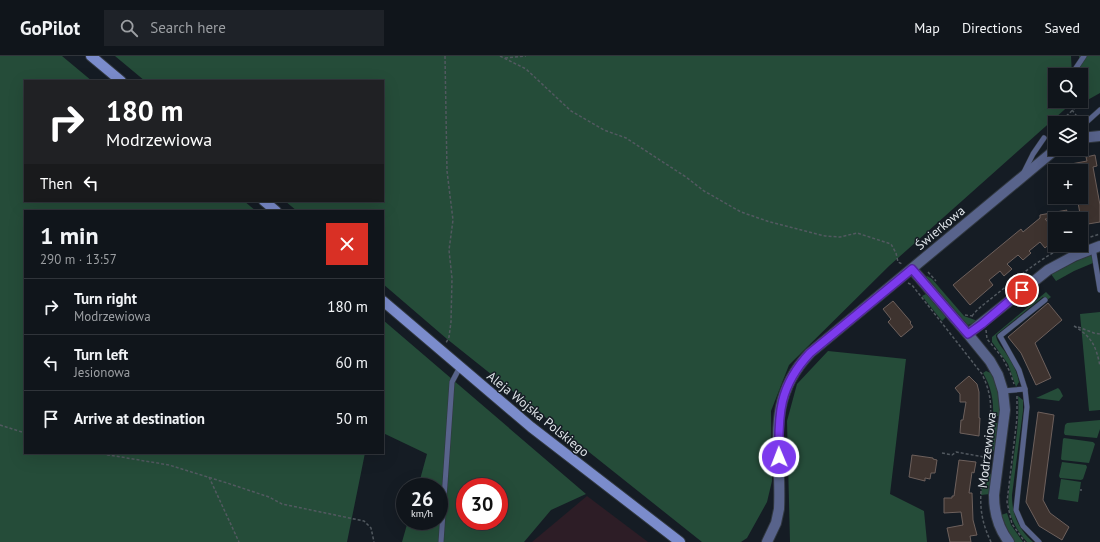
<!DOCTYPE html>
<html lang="en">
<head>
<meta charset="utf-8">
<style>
	body { margin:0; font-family:"PT Sans",sans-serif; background:#1e2228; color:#f1f3f6; height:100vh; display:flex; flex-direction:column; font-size:15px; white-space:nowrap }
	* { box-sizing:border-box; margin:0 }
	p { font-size:13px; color:#9c9fa3 }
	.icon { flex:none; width:22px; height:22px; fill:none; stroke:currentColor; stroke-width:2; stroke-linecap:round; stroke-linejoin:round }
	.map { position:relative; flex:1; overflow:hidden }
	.panel { position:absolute; left:24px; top:154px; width:360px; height:244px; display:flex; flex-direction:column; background:#10151b; border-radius:0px; box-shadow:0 4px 16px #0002,0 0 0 1px #30343a }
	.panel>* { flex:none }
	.top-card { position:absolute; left:24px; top:24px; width:360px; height:122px; border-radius:0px; box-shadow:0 4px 16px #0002,0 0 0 1px #30343a; background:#202124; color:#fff; overflow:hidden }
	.tools { position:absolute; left:1048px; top:12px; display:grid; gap:8px }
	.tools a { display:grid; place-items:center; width:40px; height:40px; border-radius:0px; background:#10151b; box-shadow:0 4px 16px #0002,0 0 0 1px #30343a; font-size:20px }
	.speed { position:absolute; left:396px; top:422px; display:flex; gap:8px; font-size:20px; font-weight:700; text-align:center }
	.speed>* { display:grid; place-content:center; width:52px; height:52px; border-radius:50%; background:#10151b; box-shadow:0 4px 16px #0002,0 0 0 1px #30343a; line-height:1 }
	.speed small { font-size:10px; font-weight:400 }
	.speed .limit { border:6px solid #d22; background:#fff; color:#111 }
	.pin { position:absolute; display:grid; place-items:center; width:34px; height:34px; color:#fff; margin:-17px; border:2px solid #fff; border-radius:50%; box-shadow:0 1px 4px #0007 }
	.me { position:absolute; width:44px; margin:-22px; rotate:359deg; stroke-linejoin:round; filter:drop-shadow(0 0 3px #0008) }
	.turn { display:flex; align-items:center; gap:14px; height:84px; padding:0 16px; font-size:18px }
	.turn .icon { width:52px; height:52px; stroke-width:2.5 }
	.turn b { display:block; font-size:28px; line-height:34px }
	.then { display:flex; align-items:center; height:38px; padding:0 16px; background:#0003; gap:8px; font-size:15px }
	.round { display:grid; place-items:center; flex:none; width:42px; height:42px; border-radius:0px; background:#1e2228 }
	.summary { display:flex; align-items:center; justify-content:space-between; height:68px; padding:0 16px }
	h1 { font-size:24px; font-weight:800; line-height:30px }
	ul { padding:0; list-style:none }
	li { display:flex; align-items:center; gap:12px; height:56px; padding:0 16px; border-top:1px solid #30343a }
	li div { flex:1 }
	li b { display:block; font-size:15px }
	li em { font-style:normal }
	header { display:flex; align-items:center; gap:24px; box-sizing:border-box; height:56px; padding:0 20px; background:#10151b; border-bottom:1px solid #30343a }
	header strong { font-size:19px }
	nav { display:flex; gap:22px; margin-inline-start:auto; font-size:14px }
	.search { width:280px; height:36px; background:#1e2228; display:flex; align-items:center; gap:10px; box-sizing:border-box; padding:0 14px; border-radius:0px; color:#9c9fa3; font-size:15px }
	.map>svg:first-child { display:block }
</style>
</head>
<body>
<header>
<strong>GoPilot</strong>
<div class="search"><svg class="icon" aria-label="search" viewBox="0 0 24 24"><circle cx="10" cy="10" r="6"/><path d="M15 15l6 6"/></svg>Search here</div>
<nav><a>Map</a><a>Directions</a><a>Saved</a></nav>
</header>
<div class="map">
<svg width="1100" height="486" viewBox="0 0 1100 486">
	<rect width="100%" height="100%" fill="#151c24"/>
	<polygon fill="#2d1d26" points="587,440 648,486 532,486"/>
	<g fill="#254c39" fill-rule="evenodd">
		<polygon points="0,0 62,0 92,25 25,25 25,145 244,145 256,155 25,155 25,397 365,397 347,486 0,486"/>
		<polygon points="115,0 1071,0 1072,19 1055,19 1055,45 1073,45 1073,46 889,210 789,309 771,355 772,425 767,446 747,482 741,486 702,486 447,283 383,228 383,155 297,155 285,145 383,145 383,25 145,25"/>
		<polygon points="1079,0 1100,0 1100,37 1084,46"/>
		<polygon points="1089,199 1092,200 1093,207 1074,215 1056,225 1051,218"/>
		<polygon points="927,220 932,223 964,260 975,264 977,266 968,269 963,266 926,221"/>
		<path d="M1046 236 1051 241 1047 244 1043 241 996 279C996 286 1004 293 1007 299 1013 307 1017 316 1019 326L1016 331 1008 308 992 286V281Z"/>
		<polygon points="928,237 947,260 942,265 922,240"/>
		<polygon points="1100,256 1100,354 1089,355 1080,258"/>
		<path d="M383 264 586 438 551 454 524 486H402L408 465H439V431H418L427 398 383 377ZM465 431H499V465H465Z"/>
		<polygon points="828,295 906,303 890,438 924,455 927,486 790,486 787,365 797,328"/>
		<path d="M986 315 993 318 999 337 1001 360H993C994 345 991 330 983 317Z"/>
		<polygon points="1058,332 1060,334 1063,340 1059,345 1036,342"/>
		<path d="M1018 340 1023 344V355L1012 439C1012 458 1018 473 1033 486H1027C1019 477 1012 466 1009 454 1007 440 1010 427 1012 414 1015 389 1020 365 1018 340Z"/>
		<polygon points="1100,364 1100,373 1097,382 1065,379 1064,377 1065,369 1067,367"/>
		<polygon points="992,366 1000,368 996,393 993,395 987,394"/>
		<polygon points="1064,382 1093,386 1095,388 1089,407 1062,404 1061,403 1063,383"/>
		<polygon points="1062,406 1086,409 1087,411 1083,423 1081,424 1060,422 1059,420"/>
		<polygon points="984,416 993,419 990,438 981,439"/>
		<polygon points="1061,423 1081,426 1078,446 1058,443"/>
		<polygon points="1007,457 1011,469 1023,486 1015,486 1010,479 1001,459"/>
	</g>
	<g fill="#3e332f" stroke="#6d605c">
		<polygon points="1095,99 1097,110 1093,111 1100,149 1100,166 1082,169 1077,141 1081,141 1081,115 1073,115 1071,108 1087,105 1086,101"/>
		<polygon points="1067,154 1062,163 1045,163 1055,174 1049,179 1053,185 1045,192 1040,186 1029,195 1031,197 1023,204 1018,199 1007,208 1012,213 1004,220 1000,215 989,224 993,229 970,249 953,229 1021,173 1023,176 1040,162 1040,159"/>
		<polygon points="893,245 911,266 910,267 913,271 901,281 888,266 891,263 883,253"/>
		<polygon points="1048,247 1062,264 1035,287 1051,322 1036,329 1021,297 1008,281"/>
		<polygon points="969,320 977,328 979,336 979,362 980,362 979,380 960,377 961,364 963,364 966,346 960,346 960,338 955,332"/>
		<polygon points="1038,356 1054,359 1043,444 1050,457 1069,471 1062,484 1039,470 1026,446"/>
		<polygon points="912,399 933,402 933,403 937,404 935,417 931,417 930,423 925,422 925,425 909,421"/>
		<polygon points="959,404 976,406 974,417 972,416 969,437 972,437 973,464 977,479 970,480 971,486 950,486 947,472 963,469 961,456 944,457 944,442 952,442 952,440 954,440"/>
	</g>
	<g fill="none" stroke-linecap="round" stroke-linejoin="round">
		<defs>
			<g id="lane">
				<polyline points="1074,15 1084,0"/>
				<polyline points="1081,71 1100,54"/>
				<polyline points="1024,116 1033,98 1044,82"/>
				<polyline points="1093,192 1100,234"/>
				<polyline points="1003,335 1025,333"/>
				<polyline points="441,486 452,326 460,311"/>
				<polyline points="1039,486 1023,470 1016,454 1027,351 1025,333 1019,314 1000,280 1045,244"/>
			</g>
			<g id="street">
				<polyline points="1081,82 1100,80"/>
				<path d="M912 213 968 278 990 305 998 319 1003 335 1005 354 994 439C994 456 998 472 1009 486"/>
				<polyline points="968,278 1048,214 1074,200 1100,190"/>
				<path d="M767 486 776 467 779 453C782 393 764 345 810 297L1056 93"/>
			</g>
			<g id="secondary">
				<polyline points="91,0 121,25"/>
				<polyline points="264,145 276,155"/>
				<polyline points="383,245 531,371 680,486"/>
			</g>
		</defs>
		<use href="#lane" stroke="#313840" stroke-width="6"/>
		<use href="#street" stroke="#313840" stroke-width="12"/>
		<use href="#secondary" stroke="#313840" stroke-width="12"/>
		<g stroke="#525960" stroke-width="1.5" stroke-dasharray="3 2" stroke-linecap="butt">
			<polyline points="445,0 447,115 453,164 449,194 452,222 451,266 449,281 446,287"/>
			<polyline points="500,0 526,13 571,55 604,74 626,82 686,121 704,135 741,156 770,166 825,180 840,181 857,177 891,188 896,197 898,206 902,208"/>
			<polyline points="505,2 526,0"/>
			<polyline points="1072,54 1080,64"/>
			<polyline points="1059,67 1076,51 1075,45"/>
			<polyline points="1048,78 1055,71"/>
			<polyline points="1081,184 1100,178"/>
			<polyline points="928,216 936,225"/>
			<path d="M908 227 912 229 982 318C996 347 990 364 985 394"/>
			<polyline points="965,259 973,260"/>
			<path d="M972 260C978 252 986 247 993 241 1017 222 1040 202 1068 189"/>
			<path d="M1074 270C1092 281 1096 290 1100 310"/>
			<polyline points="1078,271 1094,277 1100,278"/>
			<polyline points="986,274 987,283 1002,301 1010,316 1014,328"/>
			<polyline points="1017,340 1017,362 1007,446 1012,468 1025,486"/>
			<polyline points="0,369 25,377"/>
			<polyline points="97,397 169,409 227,427 269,441 282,448 364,465 371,472 374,486"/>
			<polyline points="942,397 952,399 956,396 984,401"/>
			<path d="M984 400C982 434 975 453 991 486"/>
			<polyline points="209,421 239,486"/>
			<polyline points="1080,434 1082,434"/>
		</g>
		<use href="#lane" stroke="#58638b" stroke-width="5"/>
		<use href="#street" stroke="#58638b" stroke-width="10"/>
		<use href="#secondary" stroke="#7b8ccc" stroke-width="10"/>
	</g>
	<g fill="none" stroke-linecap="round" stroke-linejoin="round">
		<defs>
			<path id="route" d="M779 401C778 358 779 330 810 297L912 213 968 278 982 268 1022 234"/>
		</defs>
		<use href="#route" stroke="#51269a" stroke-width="10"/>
		<use href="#route" stroke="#7c3aed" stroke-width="7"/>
	</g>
	<g text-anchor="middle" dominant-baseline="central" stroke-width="3" stroke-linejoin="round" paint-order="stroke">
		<g font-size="13" fill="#e0e5ea" stroke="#151c24">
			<text transform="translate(940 172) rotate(-40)">Świerkowa</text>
			<text transform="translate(538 358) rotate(39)">Aleja Wojska Polskiego</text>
			<text transform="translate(987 394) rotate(-83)">Modrzewiowa</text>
		</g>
	</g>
</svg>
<div class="tools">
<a><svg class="icon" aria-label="search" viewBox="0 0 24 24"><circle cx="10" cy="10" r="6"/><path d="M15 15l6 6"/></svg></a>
<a><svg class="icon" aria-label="layers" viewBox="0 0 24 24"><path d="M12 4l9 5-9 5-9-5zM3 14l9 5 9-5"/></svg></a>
<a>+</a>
<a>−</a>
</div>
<div class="speed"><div>26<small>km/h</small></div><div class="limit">30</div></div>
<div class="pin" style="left:1022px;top:234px;background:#d93025"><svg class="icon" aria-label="arrive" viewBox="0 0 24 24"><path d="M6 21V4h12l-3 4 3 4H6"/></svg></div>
<svg class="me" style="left:779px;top:401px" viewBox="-20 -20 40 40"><circle r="17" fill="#7c3aed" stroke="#fff" stroke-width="3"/><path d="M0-11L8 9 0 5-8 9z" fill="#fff"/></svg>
<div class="top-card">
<div class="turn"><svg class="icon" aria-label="right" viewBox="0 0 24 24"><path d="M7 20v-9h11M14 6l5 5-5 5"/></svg><div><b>180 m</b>Modrzewiowa</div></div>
<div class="then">Then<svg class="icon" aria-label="left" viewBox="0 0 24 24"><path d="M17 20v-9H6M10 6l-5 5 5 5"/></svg></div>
</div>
<section class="panel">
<div class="summary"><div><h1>1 min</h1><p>290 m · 13:57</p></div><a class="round" style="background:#d93025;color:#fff"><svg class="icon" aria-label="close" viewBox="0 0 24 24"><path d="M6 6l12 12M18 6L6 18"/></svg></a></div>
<ul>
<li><svg class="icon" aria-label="right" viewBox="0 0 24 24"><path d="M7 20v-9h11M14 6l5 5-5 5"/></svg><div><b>Turn right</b><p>Modrzewiowa</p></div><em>180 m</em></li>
<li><svg class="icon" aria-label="left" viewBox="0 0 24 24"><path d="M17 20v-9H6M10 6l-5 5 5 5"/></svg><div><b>Turn left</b><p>Jesionowa</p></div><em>60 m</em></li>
<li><svg class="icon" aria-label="arrive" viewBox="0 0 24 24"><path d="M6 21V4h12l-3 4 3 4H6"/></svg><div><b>Arrive at destination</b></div><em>50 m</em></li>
</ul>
</section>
</div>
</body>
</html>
